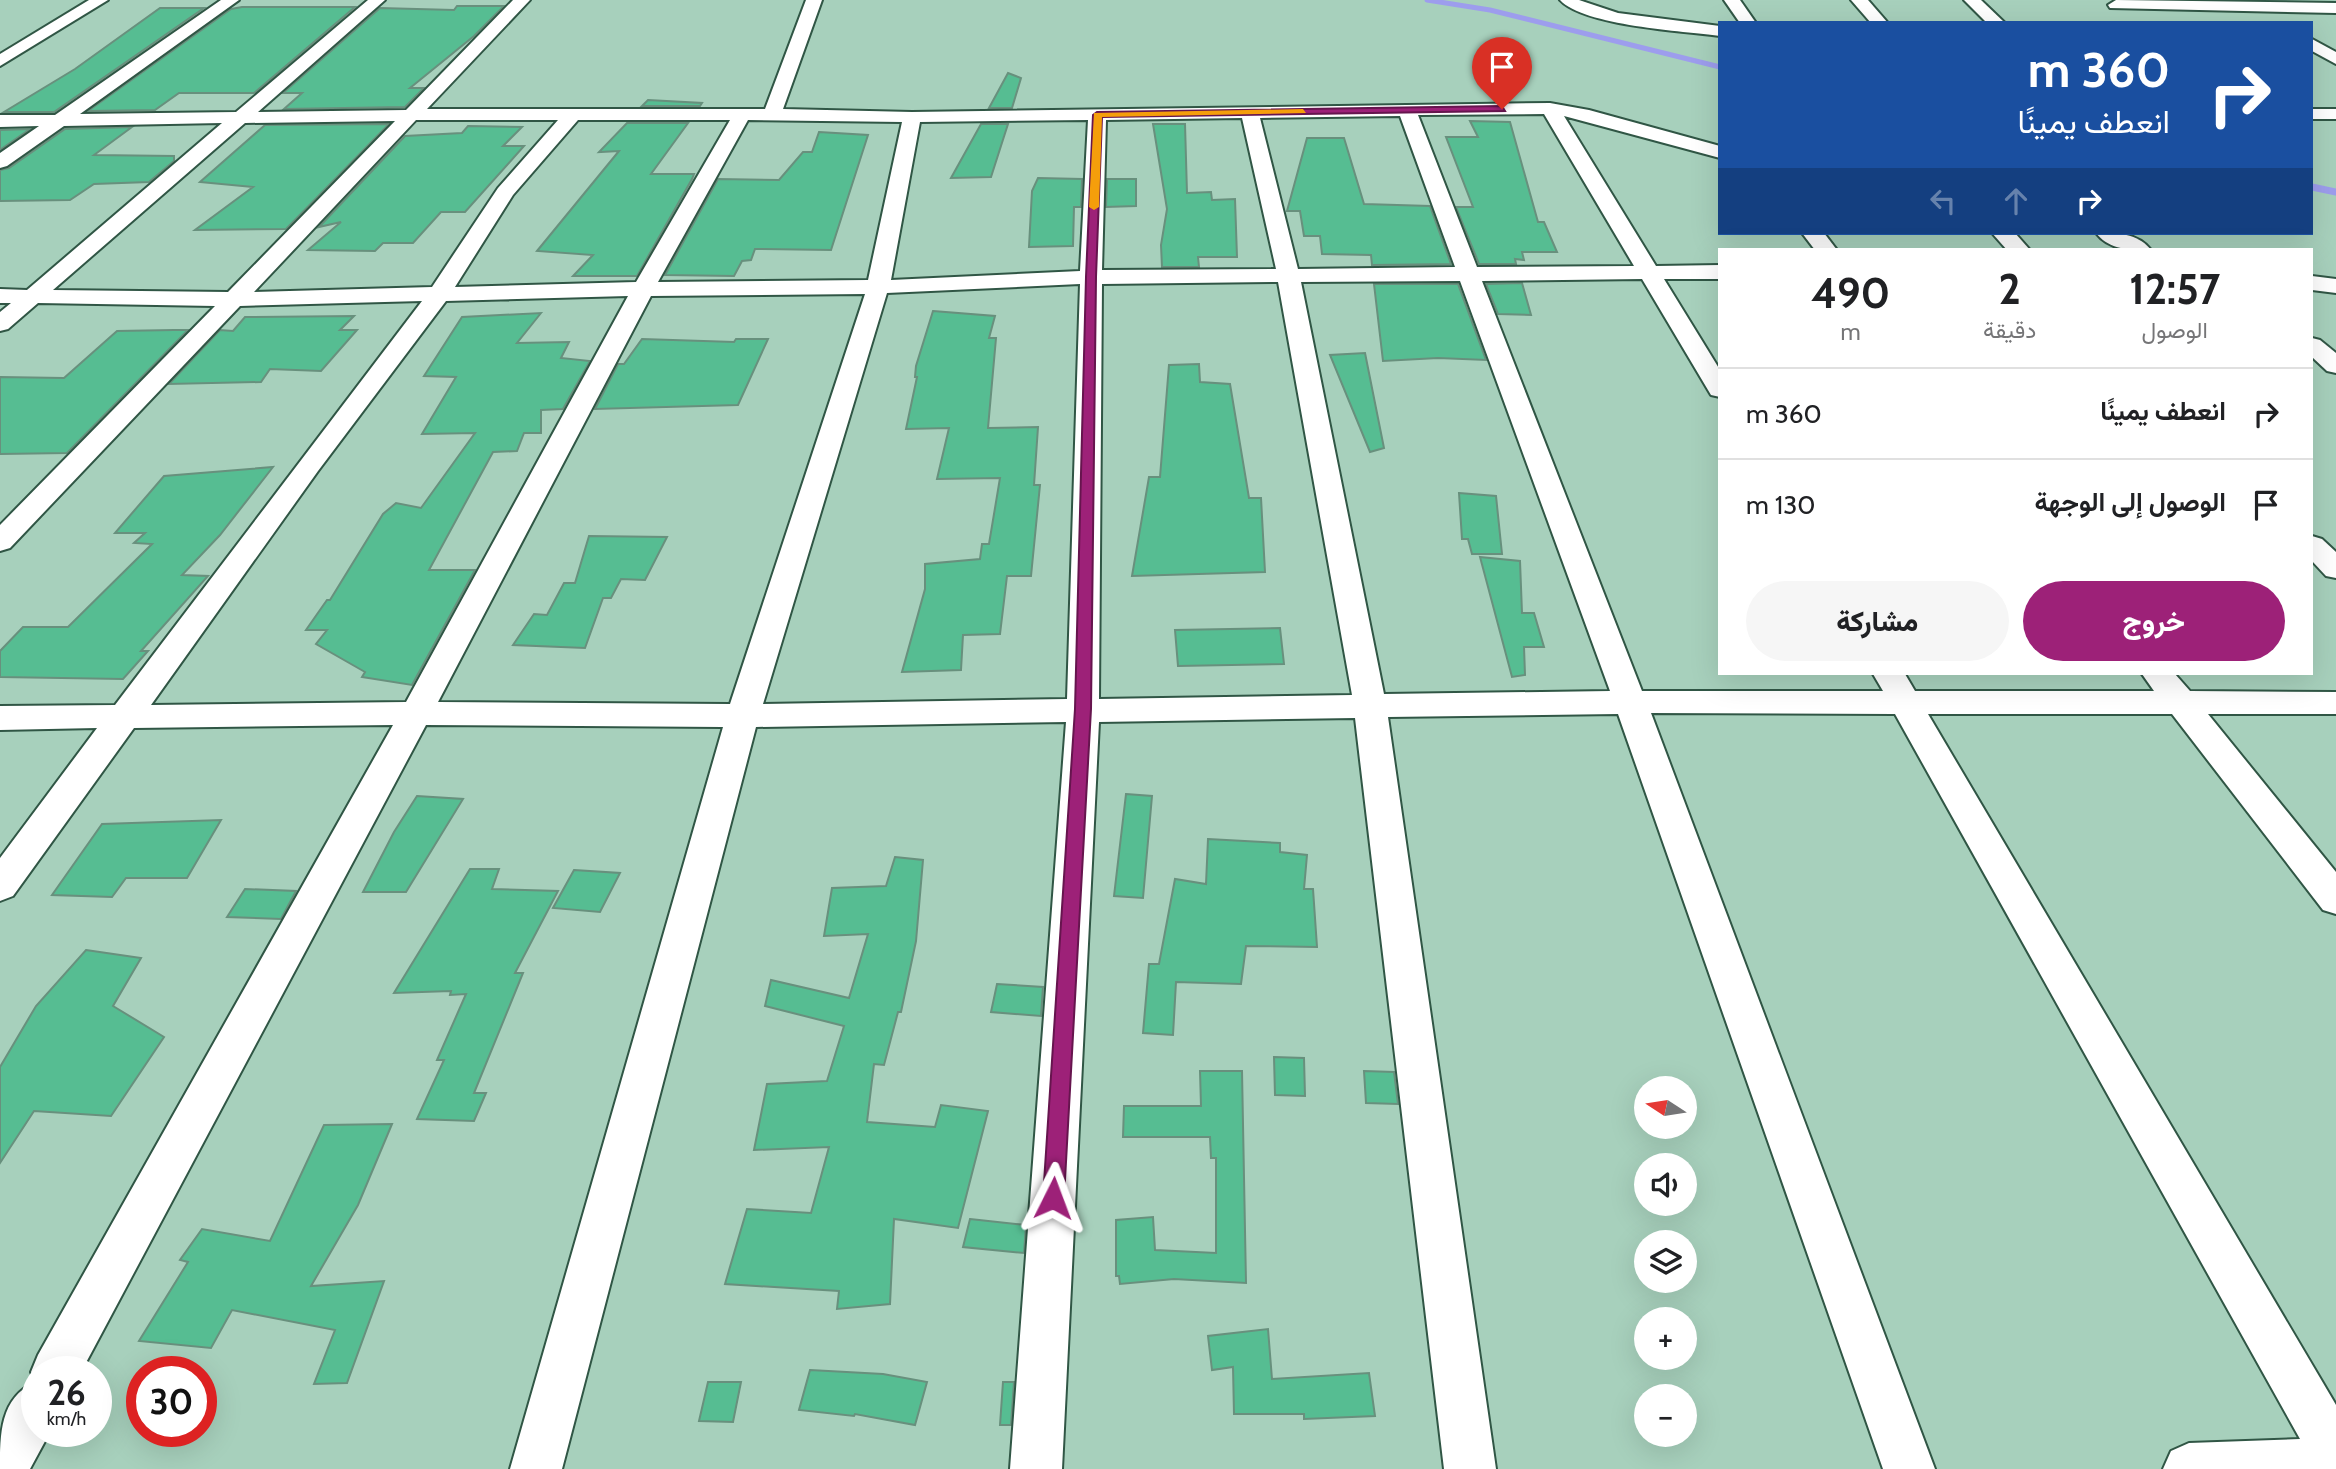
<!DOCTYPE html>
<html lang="ar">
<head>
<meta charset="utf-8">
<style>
	body { margin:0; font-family:Cabin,Vazirmatn,sans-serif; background:#f6f6f6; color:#202124; direction:rtl; height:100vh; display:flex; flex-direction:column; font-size:26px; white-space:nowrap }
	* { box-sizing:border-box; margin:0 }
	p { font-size:23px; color:#757577 }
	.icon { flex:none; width:38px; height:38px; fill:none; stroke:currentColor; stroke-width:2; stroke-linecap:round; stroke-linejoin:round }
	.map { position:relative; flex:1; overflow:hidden; direction:ltr }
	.drawer { position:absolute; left:1718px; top:248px; width:595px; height:427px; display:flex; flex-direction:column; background:#fff; border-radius:0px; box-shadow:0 7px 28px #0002; direction:rtl }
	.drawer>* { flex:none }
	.hud { position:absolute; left:1718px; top:21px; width:595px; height:214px; border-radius:0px; box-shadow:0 7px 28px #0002; direction:rtl; background:#1a4fa0; color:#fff; overflow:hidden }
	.needle { width:46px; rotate:282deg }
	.fabs { position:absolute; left:1634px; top:1076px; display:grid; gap:14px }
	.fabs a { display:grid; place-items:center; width:63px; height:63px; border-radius:50%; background:#fff; box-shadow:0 7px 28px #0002; font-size:35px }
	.speed { position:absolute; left:21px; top:1356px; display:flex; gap:14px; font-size:35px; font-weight:700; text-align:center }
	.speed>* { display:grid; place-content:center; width:91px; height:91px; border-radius:50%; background:#fff; box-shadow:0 7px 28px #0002; line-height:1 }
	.speed small { font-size:18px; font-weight:400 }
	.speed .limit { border:10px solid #d22; background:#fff; color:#111 }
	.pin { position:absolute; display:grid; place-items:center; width:60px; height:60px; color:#fff; margin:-72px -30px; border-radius:50% 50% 50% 0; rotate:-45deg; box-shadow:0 0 7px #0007 }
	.pin .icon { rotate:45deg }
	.me { position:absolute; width:77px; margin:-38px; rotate:3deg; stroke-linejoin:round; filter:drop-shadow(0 0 5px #0008) }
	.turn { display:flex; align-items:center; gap:24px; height:147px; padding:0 28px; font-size:32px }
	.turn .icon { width:91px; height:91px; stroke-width:2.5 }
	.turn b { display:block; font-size:49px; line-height:60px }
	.lanes { display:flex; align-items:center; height:66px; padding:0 28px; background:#0003; justify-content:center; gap:35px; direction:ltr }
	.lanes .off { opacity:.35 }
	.eta { display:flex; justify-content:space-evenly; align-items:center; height:119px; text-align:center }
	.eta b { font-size:42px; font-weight:800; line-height:49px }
	.cta { display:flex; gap:14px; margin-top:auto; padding:14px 28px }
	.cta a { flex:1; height:80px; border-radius:42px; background:#9d2178; color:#fff; font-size:28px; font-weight:800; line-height:80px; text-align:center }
	.cta a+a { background:#f6f6f6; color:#202124 }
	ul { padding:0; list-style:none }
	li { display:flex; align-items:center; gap:21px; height:91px; padding:0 28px; border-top:2px solid #e0e0e0 }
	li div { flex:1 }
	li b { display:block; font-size:26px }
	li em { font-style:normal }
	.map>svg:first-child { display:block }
</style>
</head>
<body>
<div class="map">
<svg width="2336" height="1469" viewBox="0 0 2336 1469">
	<rect width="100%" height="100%" fill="#a7d0bc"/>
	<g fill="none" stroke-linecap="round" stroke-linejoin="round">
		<polyline stroke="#9d9ded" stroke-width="5" points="1427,0 1490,10 1720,67"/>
		<polyline stroke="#9d9ded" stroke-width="7" points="2312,187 2336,192"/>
	</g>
	<g fill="#56bd92" stroke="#68907d" stroke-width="2">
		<polygon points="457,6 504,6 474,36 410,88 424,88 405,107 284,109 302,93 283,93 380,8 454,10"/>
		<polygon points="242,7 355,7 254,93 179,93 155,110 88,111 231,9"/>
		<polygon points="160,8 204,8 54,112 4,112 75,69"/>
		<polygon points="1008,73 1021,78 1012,108 989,108"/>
		<polygon points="648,100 702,103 700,106 642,106"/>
		<polygon points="1470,121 1510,122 1538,222 1544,222 1557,252 1522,252 1524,260 1515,259 1516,264 1479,264 1456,207 1473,207 1446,137 1478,137"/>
		<polygon points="627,123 688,123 651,174 694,174 692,179 637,276 573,276 593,255 537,251 619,151 599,152"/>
		<polygon points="389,124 286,229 195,230 253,187 200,182 265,125"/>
		<polygon points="981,124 1008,124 991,177 951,178"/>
		<polygon points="1153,124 1185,124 1187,193 1211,192 1212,200 1235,199 1237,257 1198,257 1199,267 1162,267 1161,245 1167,209"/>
		<polygon points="468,126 522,127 503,146 524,146 465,212 441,212 413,243 383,243 375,251 308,250 341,222 319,227 405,136 462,133"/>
		<polygon points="132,127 94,155 174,156 174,161 149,182 94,184 70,200 0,201 0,170 9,168 65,129"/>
		<polygon points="30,129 0,150 0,130"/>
		<polygon points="819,132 868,135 831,250 755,249 751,260 742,261 734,276 665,275 718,179 779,180 803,152 812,152"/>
		<polygon points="1307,138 1344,138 1364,204 1430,206 1451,264 1372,265 1371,255 1322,254 1320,236 1304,236 1300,211 1287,211"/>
		<polygon points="1038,178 1082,179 1081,207 1074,207 1073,246 1029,247 1032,191"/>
		<polygon points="1107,179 1136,179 1136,206 1106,207"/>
		<polygon points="1522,283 1531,315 1498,314 1486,284"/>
		<polygon points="1374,284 1458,284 1486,360 1438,358 1383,361"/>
		<polygon points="933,311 995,316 989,338 996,338 988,428 1038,427 1034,485 1040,485 1031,576 1007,576 1000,634 963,635 961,670 902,672 925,589 925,564 980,559 982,544 989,544 1000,478 937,479 949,428 906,429 917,377 915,377 916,366"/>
		<polygon points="541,313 517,343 569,342 561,358 590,361 563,409 541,410 541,433 524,433 517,451 493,452 429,570 475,570 412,685 362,677 365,672 316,644 327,630 306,630 327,600 330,600 383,514 396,503 421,508 475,433 422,434 456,377 424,376 462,317"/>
		<polygon points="354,316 340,330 357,330 321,371 270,369 261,382 169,384 220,330 233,331 245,317"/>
		<polygon points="174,330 188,330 67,453 0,454 0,377 64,378 117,331"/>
		<polygon points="642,339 734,342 736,339 768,339 738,405 595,409 618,364 624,364"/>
		<polygon points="1365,353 1384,448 1370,452 1330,355"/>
		<polygon points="1199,364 1200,382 1230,384 1249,498 1261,498 1265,572 1132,576 1149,477 1160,477 1169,365"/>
		<polygon points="273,467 220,535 182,575 208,576 141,651 148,651 123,679 0,677 0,651 23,627 68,627 152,544 134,543 145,533 115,533 164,476"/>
		<polygon points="1459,493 1496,496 1502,554 1472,554 1468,539 1462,539"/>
		<polygon points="589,536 667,537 645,580 621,579 611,598 603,598 585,648 513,645 534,614 547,615 564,583 575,583"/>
		<polygon points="1480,557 1520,561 1522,613 1534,613 1544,647 1524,647 1525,675 1512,677"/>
		<polygon points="1280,628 1284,664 1178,666 1175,630"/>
		<polygon points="1126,794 1152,796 1143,898 1114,896"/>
		<polygon points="417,796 463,799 406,892 363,892 394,832"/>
		<polygon points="221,820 187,878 126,878 112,897 52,895 102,824"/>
		<polygon points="1208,839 1280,843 1280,852 1307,855 1304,889 1313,889 1317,947 1246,946 1241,984 1176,982 1173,1035 1143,1033 1149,964 1159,964 1175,879 1206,884"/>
		<polygon points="895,857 923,860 916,941 901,1012 898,1012 884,1065 874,1064 867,1122 935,1127 941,1105 988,1111 958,1228 894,1219 890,1304 837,1309 839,1291 725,1284 747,1209 811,1213 829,1147 754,1150 767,1084 827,1081 844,1026 765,1006 771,980 849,998 868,934 824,936 832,888 886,886"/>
		<polygon points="470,869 499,869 492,889 558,891 515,973 523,973 474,1093 486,1093 474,1121 417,1119 444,1060 437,1060 466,994 450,995 451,991 394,993"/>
		<polygon points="574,870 620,873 600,912 553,908"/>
		<polygon points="245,889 296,891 281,919 227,917"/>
		<polygon points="86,950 141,958 113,1006 164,1037 111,1116 34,1111 0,1163 0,1067 36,1006"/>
		<polygon points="997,984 1043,987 1041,1016 991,1012"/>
		<polygon points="1274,1057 1304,1058 1305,1096 1275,1095"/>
		<polygon points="1200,1071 1242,1071 1246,1283 1174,1279 1120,1284 1119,1276 1116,1276 1116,1220 1153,1217 1155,1250 1216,1253 1216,1158 1211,1158 1210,1137 1123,1137 1124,1106 1201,1106"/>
		<polygon points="1364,1071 1394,1072 1398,1104 1366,1103"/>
		<polygon points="392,1124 358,1205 311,1286 384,1281 347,1383 314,1384 335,1330 232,1310 211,1348 139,1341 188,1262 180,1260 202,1229 270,1241 324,1125"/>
		<polygon points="970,1219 1026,1225 1024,1253 963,1247"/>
		<polygon points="1268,1329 1272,1379 1369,1373 1375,1416 1304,1419 1304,1414 1234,1414 1233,1367 1212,1370 1208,1336"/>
		<polygon points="810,1370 883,1374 927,1382 915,1425 855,1414 854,1416 799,1410"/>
		<polygon points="708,1382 741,1382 733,1422 699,1421"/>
		<polygon points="1003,1382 1014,1382 1011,1425 1000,1425"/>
	</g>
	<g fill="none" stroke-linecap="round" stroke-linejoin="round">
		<defs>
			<g id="street">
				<polygon points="89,0 108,0 0,66 0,54"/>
				<path d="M221 0H239L80 114 236 112 368 0H385L258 112 406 110 513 0H530L427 109H765L806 0H822L783 109 912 112 1550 103 1589 110 1720 146V158L1564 116 1656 266 1720 265V279H1664L1720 370V397L1711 395 1708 390 1642 279 1482 281 1642 691H1883L1873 674H1905L1915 691H2154L2142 674H2175L2190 691 2336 692V714H2208L2336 872V914L2323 910 2172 714H1928L2336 1405V1469H2163L2171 1451 2189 1443 2300 1439 1895 714 1651 713 1935 1469H1883L1618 714 1388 717 1496 1469H1444L1355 718 1099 722 1062 1469H1010L1066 722 756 727 562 1469H510L723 727 426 725 81 1372H37V1432H50L30 1469H0C0 1434 0 1398 35 1382L31 1372 38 1355 393 725 134 728 13 896 0 901V858L97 728 0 730V706L115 705 422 301 240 306 10 548 0 551V525L215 306 38 303 8 329 0 331V312L11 303H0V289L27 290 222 123 64 126 7 166 0 168V153L39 126 0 127V115H55ZM1544 114 1634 266 1477 267 1418 115ZM1400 116 1455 267 1298 269 1260 118ZM1242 118 1276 269 1102 270 1106 120ZM416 120H558L498 188 432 287 254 292ZM578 120H730L636 282 455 287 513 195ZM748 120 902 122 868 280 658 282ZM1088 120 1080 271 891 280 920 122ZM395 121 228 292 53 290 245 123ZM1460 281 1610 691 1384 694 1301 282ZM1278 282 1352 695 1099 699 1102 284ZM1080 284 1067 699 763 704 887 293ZM865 294 730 704 438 702 651 296ZM628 296 406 702 151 705 318 471 446 301Z"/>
				<path d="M1560 0H1579L1618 13 1720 26V36C1684 31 1584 26 1560 0Z"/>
				<polygon points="1724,0 1740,0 1756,23 1740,23"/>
				<polygon points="1851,0 1868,0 1888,23 1871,23"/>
				<polygon points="1964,0 1981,0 2005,23 1987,23"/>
				<polygon points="2116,0 2336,3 2336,13 2110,8 2108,5"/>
				<polygon points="2312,39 2336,52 2336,64 2312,51"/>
				<rect x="2312" y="109" width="24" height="10"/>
				<polygon points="1802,233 1824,233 1837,250 1815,250"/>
				<polygon points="1992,233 2015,233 2030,250 2007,250"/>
				<path d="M2096 233C2115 232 2138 233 2151 250 2132 251 2109 250 2096 233Z"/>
				<polygon points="2312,276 2336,279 2336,293 2312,290"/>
				<polygon points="2312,338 2320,340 2336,353 2336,373 2327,371 2312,357"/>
				<polygon points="2312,536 2322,539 2336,552 2336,578 2326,576 2312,561"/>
			</g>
		</defs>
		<use href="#street" stroke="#305645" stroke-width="4"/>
		<use href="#street" fill="#fff" fill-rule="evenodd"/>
	</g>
	<polygon fill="#9d2178" stroke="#66154e" stroke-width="2" points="1502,106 1505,111 1102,117 1096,277 1091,709 1064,1198 1061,1205 1053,1208 1046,1205 1043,1198 1075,709 1086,277 1093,115 1097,112"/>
	<polygon fill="#f59e0b" points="1303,109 1306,113 1102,117 1099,207 1094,210 1089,207 1094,113"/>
</svg>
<div class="fabs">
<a><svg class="needle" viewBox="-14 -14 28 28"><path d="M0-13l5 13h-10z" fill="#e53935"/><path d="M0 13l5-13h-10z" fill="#757577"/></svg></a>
<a><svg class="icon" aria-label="sound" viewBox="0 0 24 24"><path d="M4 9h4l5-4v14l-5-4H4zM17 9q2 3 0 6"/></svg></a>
<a><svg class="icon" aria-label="layers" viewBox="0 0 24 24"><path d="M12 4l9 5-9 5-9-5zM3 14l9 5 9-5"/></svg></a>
<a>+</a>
<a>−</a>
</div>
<div class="speed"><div>26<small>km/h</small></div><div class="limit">30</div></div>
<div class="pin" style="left:1502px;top:109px;background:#d93025"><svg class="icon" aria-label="arrive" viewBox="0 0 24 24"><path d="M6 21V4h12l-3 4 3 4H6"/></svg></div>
<svg class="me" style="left:1053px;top:1198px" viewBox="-20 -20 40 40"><path d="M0-17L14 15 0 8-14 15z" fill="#9d2178" stroke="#fff" stroke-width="4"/></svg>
<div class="hud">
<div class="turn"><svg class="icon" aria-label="right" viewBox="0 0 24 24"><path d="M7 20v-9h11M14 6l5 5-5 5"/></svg><div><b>360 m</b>انعطف يمينًا</div></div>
<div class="lanes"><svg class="icon off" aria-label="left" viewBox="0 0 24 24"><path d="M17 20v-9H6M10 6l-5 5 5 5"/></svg><svg class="icon off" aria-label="ahead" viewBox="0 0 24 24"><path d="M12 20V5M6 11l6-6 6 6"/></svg><svg class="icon" aria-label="right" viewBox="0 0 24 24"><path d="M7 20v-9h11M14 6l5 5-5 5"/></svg></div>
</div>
<section class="drawer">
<div class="eta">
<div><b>12:57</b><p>الوصول</p></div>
<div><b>2</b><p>دقيقة</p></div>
<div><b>490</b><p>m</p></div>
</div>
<ul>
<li><svg class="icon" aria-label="right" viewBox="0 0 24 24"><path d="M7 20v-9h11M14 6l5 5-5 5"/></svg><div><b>انعطف يمينًا</b></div><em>360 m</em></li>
<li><svg class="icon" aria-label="arrive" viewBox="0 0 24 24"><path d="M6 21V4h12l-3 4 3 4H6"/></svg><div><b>الوصول إلى الوجهة</b></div><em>130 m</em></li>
</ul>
<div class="cta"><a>خروج</a><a>مشاركة</a></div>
</section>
</div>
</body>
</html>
